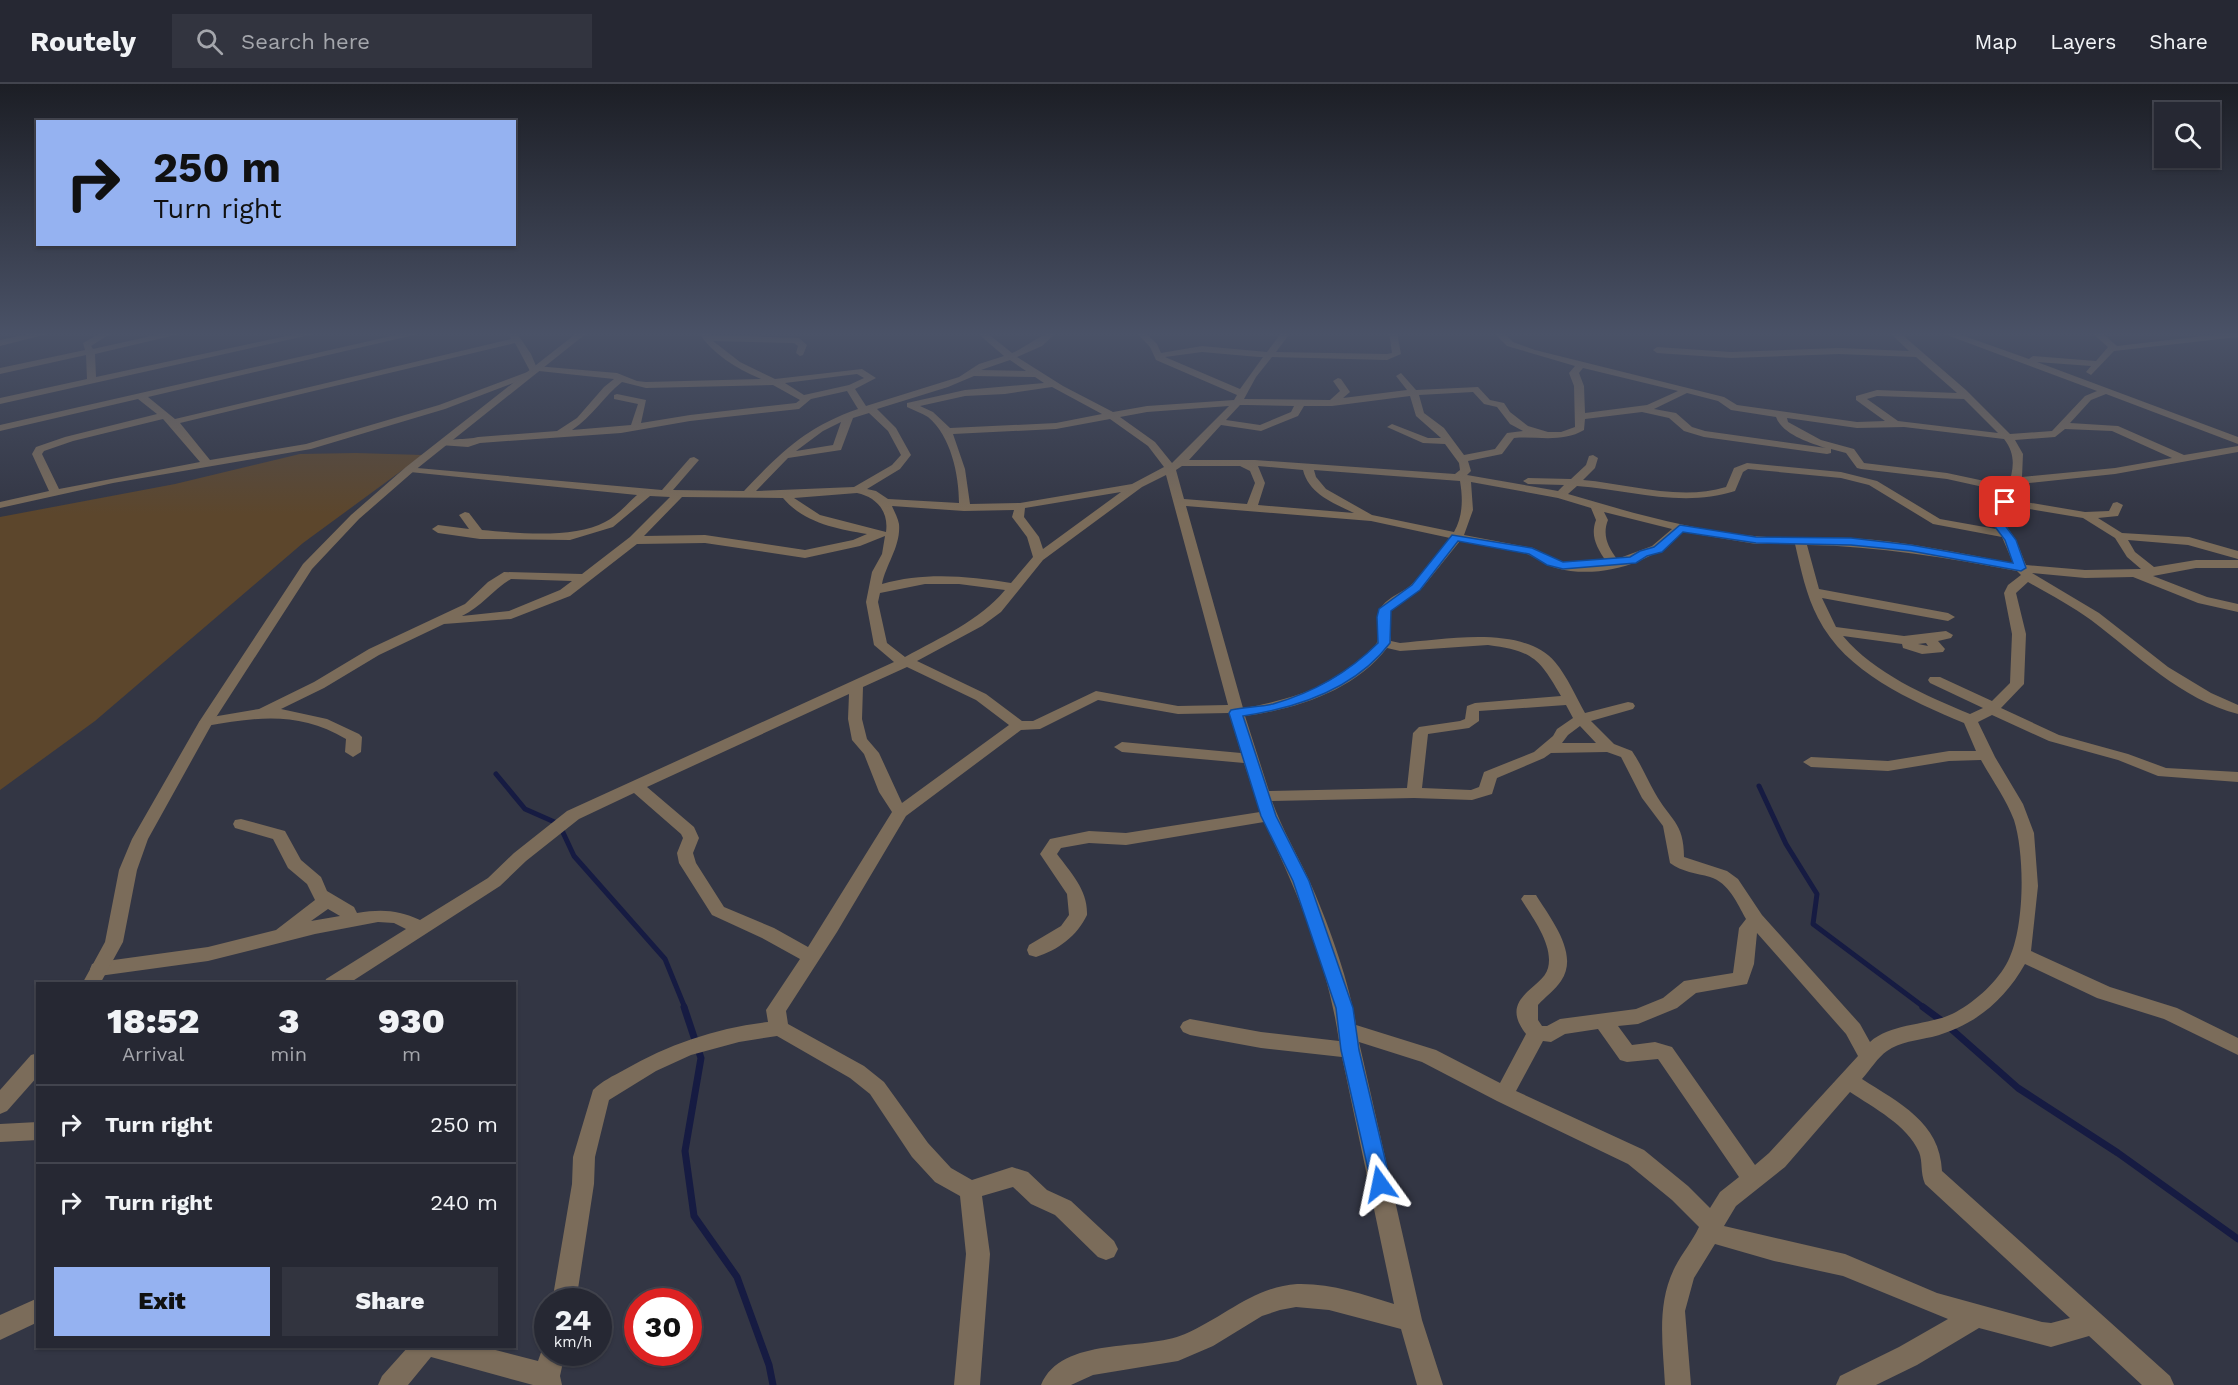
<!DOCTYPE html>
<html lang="en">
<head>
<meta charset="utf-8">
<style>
	body { margin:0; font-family:"Work Sans",sans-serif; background:#32343f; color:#f1f3f6; height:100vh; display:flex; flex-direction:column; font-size:22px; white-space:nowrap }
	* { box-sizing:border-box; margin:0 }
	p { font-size:20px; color:#a4a6ac }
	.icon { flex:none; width:33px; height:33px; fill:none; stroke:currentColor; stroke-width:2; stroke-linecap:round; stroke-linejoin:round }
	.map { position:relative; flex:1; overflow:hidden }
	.details { position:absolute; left:36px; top:898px; width:480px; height:366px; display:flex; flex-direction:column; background:#262833; border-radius:0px; box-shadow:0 2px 4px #0004,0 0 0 2px #42444e }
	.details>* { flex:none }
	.banner { position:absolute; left:36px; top:36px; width:480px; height:126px; border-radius:0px; box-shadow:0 2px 4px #0004,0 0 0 2px #42444e; background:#95b2f1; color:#111; overflow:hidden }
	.tools { position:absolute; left:2154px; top:18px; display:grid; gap:12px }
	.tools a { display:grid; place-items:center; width:66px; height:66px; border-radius:0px; background:#262833; box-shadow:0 2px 4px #0004,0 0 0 2px #42444e; font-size:30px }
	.speed { position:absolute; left:534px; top:1204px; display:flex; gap:12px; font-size:30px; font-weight:700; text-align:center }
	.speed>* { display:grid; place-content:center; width:78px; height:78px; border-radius:50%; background:#262833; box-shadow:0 2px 4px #0004,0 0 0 2px #42444e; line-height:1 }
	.speed small { font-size:15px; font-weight:400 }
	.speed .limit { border:9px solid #d22; background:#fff; color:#111 }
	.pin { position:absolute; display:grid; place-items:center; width:51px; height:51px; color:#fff; margin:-26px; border-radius:12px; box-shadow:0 3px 9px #0006 }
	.me { position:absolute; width:66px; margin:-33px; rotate:348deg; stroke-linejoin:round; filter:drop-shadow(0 0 4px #0008) }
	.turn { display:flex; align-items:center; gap:21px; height:126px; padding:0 18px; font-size:27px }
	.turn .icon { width:78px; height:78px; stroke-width:2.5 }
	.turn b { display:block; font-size:42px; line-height:51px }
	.eta { display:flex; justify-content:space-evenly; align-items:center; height:102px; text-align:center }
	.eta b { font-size:36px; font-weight:800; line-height:42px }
	.action { display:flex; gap:12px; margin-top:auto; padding:12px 18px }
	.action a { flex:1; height:69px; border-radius:0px; background:#95b2f1; color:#111; font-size:24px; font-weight:800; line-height:69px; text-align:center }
	.action a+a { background:#32343f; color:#f1f3f6 }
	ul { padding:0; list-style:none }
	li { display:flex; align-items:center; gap:18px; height:78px; padding:0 18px; border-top:2px solid #42444e }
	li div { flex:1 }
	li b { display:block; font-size:22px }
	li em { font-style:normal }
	header { display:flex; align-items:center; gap:36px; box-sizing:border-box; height:84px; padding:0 30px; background:#262833; border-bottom:2px solid #42444e }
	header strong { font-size:28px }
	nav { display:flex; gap:33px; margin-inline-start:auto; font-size:21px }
	.search { width:420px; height:54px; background:#32343f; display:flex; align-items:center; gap:15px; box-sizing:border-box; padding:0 21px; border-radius:0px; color:#a4a6ac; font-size:22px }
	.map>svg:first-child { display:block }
</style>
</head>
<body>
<header>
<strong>Routely</strong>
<div class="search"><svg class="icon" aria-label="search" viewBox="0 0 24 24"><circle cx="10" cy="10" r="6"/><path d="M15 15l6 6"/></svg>Search here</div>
<nav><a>Map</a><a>Layers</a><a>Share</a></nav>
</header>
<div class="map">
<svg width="2238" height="1301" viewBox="0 0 2238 1301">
	<rect width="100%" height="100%" fill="#333644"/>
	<polygon fill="#5c462c" points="356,369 423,371 303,459 95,637 0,706 0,433 175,400 300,370"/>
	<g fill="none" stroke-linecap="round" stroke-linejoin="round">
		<g stroke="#161b42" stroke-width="5">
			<polyline points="496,690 525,725 559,740 574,772 665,875 685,924"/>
			<polyline points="1759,702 1786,760 1817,810 1813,840 1925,924"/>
		</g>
		<g stroke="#161b42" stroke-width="7">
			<polyline points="684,923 701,974 685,1067 694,1132 737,1193 769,1281 773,1301"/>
			<polyline points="1923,923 1942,937"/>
			<polyline points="1949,943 2018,1004 2118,1069 2238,1155"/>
		</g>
		<g fill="#7b6c5a" fill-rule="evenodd">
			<polygon points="37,248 55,248 0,262 0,256"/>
			<polygon points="102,248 113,248 91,262 93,265 169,248 188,248 95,270 96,293 305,248 323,248 0,320 0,314 87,295 86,271 0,290 0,284 85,266 83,259"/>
			<path d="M409 248H427L148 313 175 335 511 255 507 248H516L531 270 536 282 617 289 637 297 646 298 761 295C735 284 714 271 698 248H707L709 251 799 254 807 261 803 271 800 272 796 269 798 262 794 259 713 257 740 278 775 295 862 285 876 294 855 305 866 322 959 293 979 280 1004 272 976 248H986L1012 269C1027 263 1042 248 1057 248L1042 262 1017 273 1063 302 1113 328 1147 322 1234 316 1237 311 1156 276 1150 263 1136 248H1145L1157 260 1161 269 1202 262 1267 268 1282 248H1291L1276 268 1387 270 1392 269 1389 248H1397L1401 270 1387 276 1272 273 1256 293 1244 315 1330 316 1340 307 1333 297 1338 294 1341 295 1350 308 1343 314 1407 306 1396 292 1401 289 1416 306 1478 303 1490 316 1504 319 1510 328 1528 342 1548 348H1561L1575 343 1574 302 1569 289 1575 282 1507 262 1493 248H1503L1513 258 1535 266 1724 313 1737 321 1857 338 1885 337 1856 316V312L1877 306 1957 309 1916 273 1839 270 1731 274 1657 269 1653 266 1657 263 1731 268 1839 264 1909 267 1889 248H1899L1966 306 2010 350 2052 347 2085 312 2097 307 1939 248H1953L2029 275 2033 272 2096 277 2108 263 2091 248H2101L2117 262 2238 248V253L2114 267 2091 291 2086 288 2091 282 2037 278 2238 353V360L2106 310 2091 316 2070 339 2118 342 2184 371 2238 362V368L2115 390 2020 400 2014 416 2085 428 2109 427 2113 419 2117 418 2123 421 2118 432 2098 434 2122 449 2189 453 2238 467V475L2188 461 2128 456 2135 468 2154 483 2196 476H2238V484H2196L2153 492 2207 513 2238 520V528L2198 519 2133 493 2085 494 2032 489 2099 529 2168 583 2211 609 2238 621V630C2182 616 2136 570 2091 536 2072 522 2049 510 2028 498L2016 509 2026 550 2024 600 2001 624 2059 651 2128 670 2166 684 2238 688V698L2158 692 2118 676 2049 657 1992 631 1978 638 1995 673 2023 720 2034 749 2038 802 2031 867 2110 903 2177 924 2238 954V971L2164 935 2097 914 2025 880C2004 917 1974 942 1932 953 1918 956 1899 958 1887 967 1878 973 1870 986 1862 995 1899 1019 1940 1038 1942 1087L2170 1292 2174 1301H2142L2089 1252 2051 1263 1979 1244 1917 1281 1876 1301H1836L1840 1292 1899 1263 1948 1235 1843 1192 1774 1177 1715 1160 1694 1194 1685 1227 1691 1301H1665C1663 1261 1656 1220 1675 1183 1682 1169 1692 1158 1699 1143L1672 1116 1628 1080 1497 1017 1422 978 1359 958 1422 1236 1443 1301H1417L1401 1245 1329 1226 1296 1223 1280 1226 1262 1232 1213 1262 1178 1277 1093 1291 1071 1301H1041C1062 1251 1144 1268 1185 1250 1223 1234 1253 1203 1297 1200 1330 1199 1363 1210 1394 1220L1342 973 1261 964 1190 951 1183 948 1180 943 1183 938 1190 935 1261 948 1339 957C1328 880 1297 807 1264 738L1126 761 1089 759 1061 764 1057 770C1071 789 1088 806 1087 831 1077 852 1058 866 1036 873L1029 871 1027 866 1029 861 1061 842 1069 831 1067 810 1040 770 1050 755 1089 747 1126 749 1260 728 1244 679 1122 668 1114 663 1122 658 1241 669 1229 629 1178 630 1098 616 1040 645 1021 646 906 732 837 848 786 927 788 940 864 982 884 998 928 1059 951 1084 972 1096 1012 1083 1028 1088 1047 1106 1071 1117 1114 1157 1118 1165 1114 1173 1106 1176 1098 1173 1055 1131 1031 1120 1013 1103 982 1112 990 1170 980 1301H954L966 1170 960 1112 935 1098 912 1073 870 1010 850 994 777 952 739 958 691 971 656 987 609 1016 595 1073 594 1100 576 1218H552L572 1100 573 1073 593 1006C602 997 613 992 624 986 669 960 716 944 768 938L766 926 800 875 762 854 712 831 679 779 677 769 683 754 681 750 634 709 579 735 526 777 500 802 348 900H324L326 895 406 845 394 839 378 838 315 850 208 877 99 892 92 890 90 885 92 880 99 878 208 863 276 846 315 816 307 800 288 784 273 755 235 744 233 740 235 736 241 735 285 747 301 776 321 793 327 807 354 823 357 829C382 825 398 826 420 836L488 794 514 769 567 727 894 578 874 561 866 518 872 488 882 470 885 452 860 462 805 474 705 459 637 460 570 512 511 535 444 540 379 571 324 604 281 625 327 635 359 650 362 653 361 668 353 673 345 668 346 655C299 627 257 633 206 642L199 638 206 634 259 625 314 598 369 565 465 520 488 498 504 488 582 490 630 453 670 413 650 412 613 443 570 456 480 455 438 449 432 445 438 441 469 445 459 431 465 428 469 429 482 446C516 449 575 455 605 438 617 432 627 420 637 411L410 388 406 387V383L662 406 690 374 694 373 699 376 673 406 744 407C781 368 806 343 858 325L847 307 811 315 799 325 690 337 621 349 480 359 468 363 440 361 439 359C446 354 467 356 478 353L557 347 577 334 604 303 614 295 539 287 532 292 445 325 311 365 113 399 0 424V418L49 407 32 370 36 363 65 353 157 330 138 315 0 347V341ZM515 259 530 287 439 321 306 360 210 376 180 339ZM1202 268 1259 273H1263L1240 305 1165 273ZM1010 276 1026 287 981 286ZM1583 284 1678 307 1647 321 1585 329 1584 302 1579 289ZM857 290 864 294 849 301 804 311 785 299ZM974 292 1035 293 1044 299 965 306 907 319V323C913 326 922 329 928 333 951 352 959 391 959 419L888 415 876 407 867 405 900 385 911 371 896 344 877 325 948 303ZM622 298 646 304 773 301 800 316 796 319 690 331 641 339 646 316 617 310 614 311V315L638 320 631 341 572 346C592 333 604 312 622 298ZM1052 303 1102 330 1056 339 950 344 933 328 920 322 965 312 1005 310ZM1473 308 1484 320 1497 323 1510 340 1523 347 1507 349 1495 365 1464 371 1444 344 1424 329 1419 311ZM1687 309 1718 317 1731 326 1776 333C1782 350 1810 359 1826 364L1705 347 1692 343 1676 329 1654 325ZM1410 312 1416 332 1441 354H1428L1392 340 1387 343 1423 359 1445 360 1459 379 1460 386 1455 390 1255 376H1189L1221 341 1261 347 1298 332 1304 322H1332ZM1877 312 1964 315 1998 349 1898 337 1867 315ZM1240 321H1247L1294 322 1291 328 1260 341 1226 336ZM1229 322 1172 379 1155 358 1120 333 1147 328ZM1642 328 1669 334 1684 347 1704 353 1827 370 1831 369V365L1846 369 1857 384 1861 385 1947 395 2006 408 1999 418 2001 420 1993 440 1996 445 1940 435 1877 397 1841 388 1747 379 1734 384 1726 403C1680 417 1629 400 1583 396L1595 384 1598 374 1593 371 1589 372 1586 381 1571 395 1528 394 1523 397 1528 400 1564 401 1558 407 1467 391 1471 387 1468 377 1502 370 1514 354C1538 352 1562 359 1584 346L1585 335ZM869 329 888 347 901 371 892 381 854 403 756 407 788 374 841 366 853 334ZM1787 334 1857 344 1904 343 2004 355C2016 370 2014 385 2008 402L1947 389 1864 379 1854 365 1821 356 1788 338ZM163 335 200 378 59 405 42 370 44 367 73 357ZM1110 335 1148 362 1164 383 1132 400 1020 419 970 420 965 385 953 350 1056 345ZM841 338 833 361 796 367 823 347ZM2065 345 2112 347 2172 374 2115 384 2022 393 2023 370 2015 356 2055 353ZM1182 382H1240L1250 387 1255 399 1247 420 1184 415 1176 386ZM1258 382 1303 386C1309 410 1333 419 1354 429L1258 421 1265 399ZM1748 385 1841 394 1869 401 1933 440 2002 453 2013 479C1959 469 1905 457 1850 454 1819 453 1786 455 1754 452 1690 446 1629 428 1568 410L1577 402C1629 406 1683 424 1735 407L1743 388ZM1314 386 1460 397C1463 415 1463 432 1454 448L1372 431 1326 405 1316 393ZM1166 391 1228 621 1178 622 1096 607 1033 637H1022L986 610 917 577 982 542 1001 528 1043 476 1142 403ZM1471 398 1558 414 1591 424 1596 436C1590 452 1597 464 1606 477L1562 478 1533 464 1464 451 1473 426ZM1121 408 1043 465 1039 453 1024 433 1025 424ZM857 409C876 413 889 427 886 448L820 431 794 414ZM682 413 783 414C804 439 837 445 867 450L853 456 805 466 705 451 644 452ZM892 422 964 427 1014 426 1012 433 1027 453 1033 473 1011 499C968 492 924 488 882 500 886 480 901 462 899 440 898 434 894 427 892 422ZM1186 422 1371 437 1450 454C1438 470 1426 487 1411 501 1402 509 1390 512 1382 522 1372 535 1383 550 1375 562 1351 598 1283 618 1243 624ZM2011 422 2083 434 2115 454 2127 473 2141 485 2085 486 2026 481 2016 456 2005 440ZM1604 428 1672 445 1652 462 1617 475C1608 463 1602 451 1608 436ZM1683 448 1756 460H1795C1801 486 1806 511 1818 534 1846 589 1910 616 1964 639L1976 667H1949L1888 677 1811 673 1803 678 1811 683 1888 687 1949 677 1981 676C1992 696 2006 715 2014 736 2025 771 2025 844 2008 877 1998 897 1976 917 1956 928 1931 942 1892 938 1870 958L1860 940 1762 831 1738 795 1727 787 1684 773C1684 738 1670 736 1655 709 1647 695 1641 680 1632 667L1614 660 1591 637 1633 625 1635 622 1633 619 1628 618 1585 629C1576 613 1567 592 1555 578 1523 540 1443 556 1400 559L1391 557V527L1423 503 1460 457C1482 462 1506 464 1527 470 1537 474 1545 481 1556 484 1599 496 1653 479 1683 448ZM1807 461C1878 462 1947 474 2017 487L2021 491 2008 501 2004 509 2012 550 2010 599 1992 617 1940 593H1930L1928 596 1930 599 1983 624 1970 630C1925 611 1875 590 1843 552L1902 560 1903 564 1922 570 1943 568 1945 565 1938 557 1951 554 1953 551 1946 547 1904 552 1836 543 1822 514 1948 537 1955 533 1948 529 1819 505ZM511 495 572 497 560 506 509 527 462 532C481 523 493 506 511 495ZM925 500H959L1005 506C979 537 941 553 905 573L887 559 878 518 880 509ZM1926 559 1928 562 1918 560ZM1488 561C1533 567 1539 574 1561 612L1475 619 1467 622 1465 635 1460 637 1419 643 1413 649 1407 704 1269 707 1245 632C1297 625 1355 606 1387 564L1400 567ZM907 583 976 616 1009 641 902 719 879 669 867 655 862 635 863 603ZM849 610 848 635 852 656 864 670 879 708 892 728 808 863 774 844 724 823 696 779 693 769 699 754 694 743 647 703ZM1566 621 1573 634 1557 645 1553 652 1534 668 1484 688 1479 703 1471 706 1422 704 1428 650 1469 644 1479 637V627ZM1580 642 1596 659H1562L1568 651ZM1607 668 1621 673 1642 714 1663 742 1670 779C1682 788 1696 789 1710 793 1729 799 1737 819 1746 835L1739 844 1733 889 1684 897 1663 914 1636 925 1560 935 1547 942H1542L1538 936V921C1545 913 1555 906 1561 897 1580 870 1550 834 1536 811H1524L1521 815C1532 833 1554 861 1548 884 1543 905 1497 913 1526 950L1500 999 1436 966 1356 941C1350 899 1327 836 1309 796 1297 770 1282 745 1272 717L1414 714 1472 716 1492 710 1497 694 1544 674 1551 669ZM328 825 340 832 311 837ZM1757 849 1846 950 1858 972 1769 1069 1755 1081 1672 963 1655 958 1632 961 1618 942 1638 940 1677 924 1696 909 1747 900 1754 880ZM1598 945 1620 976 1627 978 1658 975 1739 1093 1720 1108 1710 1124 1688 1102 1644 1066 1516 1007 1543 957 1551 958 1565 950ZM1850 1008C1874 1024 1907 1041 1919 1068 1923 1078 1920 1088 1925 1100L2070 1234 2051 1239 2042 1238 1937 1209 1845 1170 1724 1142 1736 1122 1785 1083Z"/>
			<polygon points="38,1038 38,1056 0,1058 0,1040"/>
			<polygon points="38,1214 38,1238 0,1256 0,1231"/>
			<polygon points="548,1259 548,1269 565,1269 560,1292 562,1301 533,1301 431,1273 408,1301 378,1301 382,1292 408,1263 484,1263 538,1277 544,1260"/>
		</g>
		<g fill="#7b6c5a" fill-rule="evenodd">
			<polygon points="578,248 588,248 414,387 359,435 312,485 213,638 148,755 137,786 123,858 100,900 82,900 105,858 119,786 132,755 199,638 303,480 351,431 406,383"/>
			<polygon points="38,969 38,992 7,1027 0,1030 0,1006 31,971"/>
		</g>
	</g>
	<linearGradient id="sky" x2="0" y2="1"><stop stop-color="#1c1e25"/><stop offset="0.58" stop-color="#4a5267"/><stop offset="1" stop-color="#4a5267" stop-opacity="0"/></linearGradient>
	<rect width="2238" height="431" fill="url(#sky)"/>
	<path fill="#1a73e8" stroke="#114b97" stroke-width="1.5" d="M2005 415 2010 418 2004 440 2016 456 2026 484 2021 487 1911 467 1851 461 1756 459 1683 448 1662 468 1647 472 1636 479 1563 485 1547 481 1529 470 1458 457 1420 506 1391 527 1390 559C1356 604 1297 624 1243 632L1276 732 1309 797 1353 924 1359 966 1391 1100 1388 1107 1380 1109 1373 1107 1341 966 1336 924 1293 797 1261 732 1229 629 1231 626C1245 623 1259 623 1273 620 1315 608 1348 589 1378 559L1377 533 1379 525 1412 501 1452 451 1532 464 1563 478 1630 473 1640 467 1654 463 1680 441 1756 453 1851 454 1911 461 2013 479 2005 456 1993 440 2000 418Z"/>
</svg>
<div class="tools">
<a><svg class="icon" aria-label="search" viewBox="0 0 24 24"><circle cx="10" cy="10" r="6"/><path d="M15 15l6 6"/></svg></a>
</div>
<div class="speed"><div>24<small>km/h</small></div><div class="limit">30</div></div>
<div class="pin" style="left:2005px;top:418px;background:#d93025"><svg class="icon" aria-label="arrive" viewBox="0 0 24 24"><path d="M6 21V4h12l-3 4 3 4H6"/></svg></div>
<svg class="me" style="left:1380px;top:1100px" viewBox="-20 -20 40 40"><path d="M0-17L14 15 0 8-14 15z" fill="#1a73e8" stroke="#fff" stroke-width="4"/></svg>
<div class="banner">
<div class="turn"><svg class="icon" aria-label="right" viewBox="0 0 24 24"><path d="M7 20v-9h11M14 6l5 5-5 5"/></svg><div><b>250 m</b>Turn right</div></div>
</div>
<section class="details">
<div class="eta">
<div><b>18:52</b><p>Arrival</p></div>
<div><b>3</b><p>min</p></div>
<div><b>930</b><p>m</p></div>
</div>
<ul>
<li><svg class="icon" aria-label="right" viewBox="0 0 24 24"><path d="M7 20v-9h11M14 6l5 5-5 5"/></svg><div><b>Turn right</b></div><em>250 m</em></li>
<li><svg class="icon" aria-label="right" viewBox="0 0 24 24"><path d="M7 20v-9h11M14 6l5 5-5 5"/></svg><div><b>Turn right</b></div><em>240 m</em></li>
</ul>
<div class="action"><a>Exit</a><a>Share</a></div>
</section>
</div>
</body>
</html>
